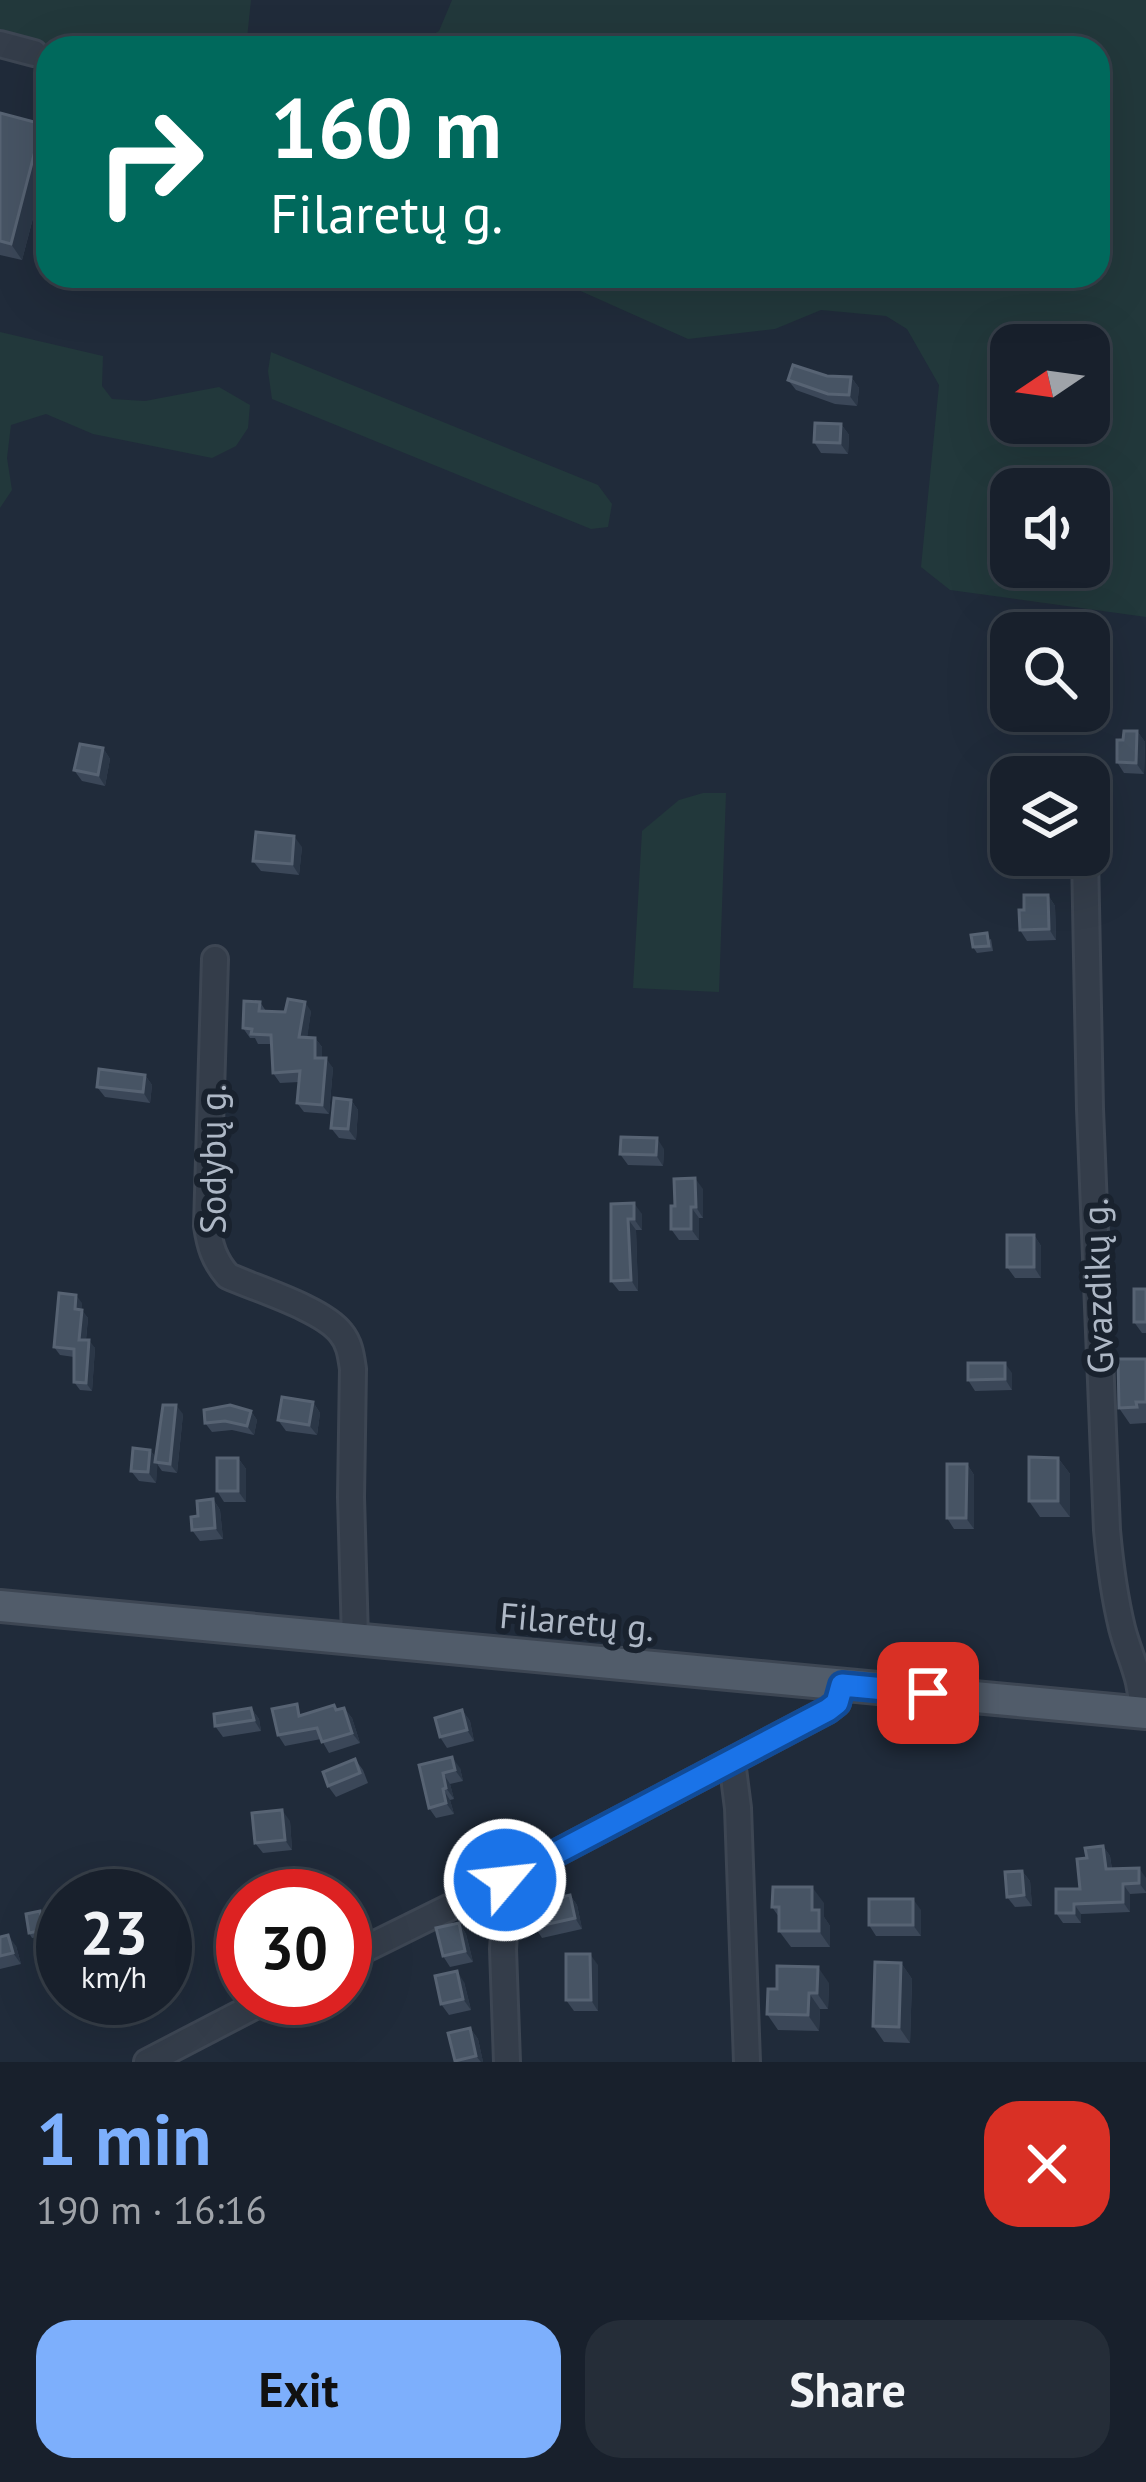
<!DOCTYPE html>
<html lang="en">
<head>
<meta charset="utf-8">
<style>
	body { margin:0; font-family:"PT Sans",sans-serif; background:#252d38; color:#f1f3f6; height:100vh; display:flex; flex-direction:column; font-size:45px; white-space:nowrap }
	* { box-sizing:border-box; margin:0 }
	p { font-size:39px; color:#9fa3a9 }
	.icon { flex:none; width:66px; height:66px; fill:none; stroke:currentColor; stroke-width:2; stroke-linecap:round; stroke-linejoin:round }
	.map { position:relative; height:2062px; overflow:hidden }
	.side { display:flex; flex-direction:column; background:#18202c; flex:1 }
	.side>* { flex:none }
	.top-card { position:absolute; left:36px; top:36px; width:1074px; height:252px; border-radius:36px; box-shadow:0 12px 48px #0002,0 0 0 3px #363e48; background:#00695c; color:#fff; overflow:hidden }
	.needle { width:78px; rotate:257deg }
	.controls { position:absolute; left:990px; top:324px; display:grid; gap:24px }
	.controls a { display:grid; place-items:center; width:120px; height:120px; border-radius:24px; background:#18202c; box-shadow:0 12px 48px #0002,0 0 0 3px #363e48; font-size:60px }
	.speed { position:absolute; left:36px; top:1869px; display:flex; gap:24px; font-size:60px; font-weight:700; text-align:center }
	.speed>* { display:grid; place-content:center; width:156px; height:156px; border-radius:50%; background:#18202c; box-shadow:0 12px 48px #0002,0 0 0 3px #363e48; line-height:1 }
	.speed small { font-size:30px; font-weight:400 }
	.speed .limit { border:18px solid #d22; background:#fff; color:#111 }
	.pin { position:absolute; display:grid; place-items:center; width:102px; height:102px; color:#fff; margin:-51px; border-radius:24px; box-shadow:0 6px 18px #0006 }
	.me { position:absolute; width:132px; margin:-66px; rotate:62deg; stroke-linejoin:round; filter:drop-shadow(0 0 9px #0008) }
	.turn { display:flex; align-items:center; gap:42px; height:252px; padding:0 36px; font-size:54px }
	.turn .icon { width:156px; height:156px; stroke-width:2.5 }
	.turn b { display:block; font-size:84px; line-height:102px }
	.round { display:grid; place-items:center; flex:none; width:126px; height:126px; border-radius:36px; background:#252d38 }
	.summary { display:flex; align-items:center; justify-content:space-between; height:204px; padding:0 36px }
	h1 { font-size:72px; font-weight:800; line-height:90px; color:#7daffc }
	.action { display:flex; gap:24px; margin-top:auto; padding:24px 36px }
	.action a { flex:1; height:138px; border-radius:36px; background:#7daffc; color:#111; font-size:48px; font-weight:800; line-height:138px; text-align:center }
	.action a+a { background:#252d38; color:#f1f3f6 }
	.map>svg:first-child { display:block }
</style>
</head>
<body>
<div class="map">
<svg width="1146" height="2062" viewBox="0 0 1146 2062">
	<rect width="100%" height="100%" fill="#202b3a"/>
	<g fill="#22383b" fill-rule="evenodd">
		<polygon points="0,0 251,0 246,48 54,48 0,31"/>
		<path d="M452 0H1146V617L950 590 921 567 939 385 907 329 886 316 821 310 775 329 688 339 547 276H1098V48H411L439 31ZM1011 345H1089V423H1011ZM1011 489H1089V567H1011Z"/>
		<polygon points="0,332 103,356 102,386 112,399 145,401 219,387 250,405 248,428 236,446 212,458 93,434 46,414 11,425 7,458 12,490 0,508"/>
		<polygon points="271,352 598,485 612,504 608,527 591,529 272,399 268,371"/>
		<polygon points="703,793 726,793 719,992 633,988 642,831 679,800"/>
	</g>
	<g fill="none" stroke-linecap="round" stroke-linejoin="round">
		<defs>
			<g id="minor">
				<polyline points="0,44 34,53"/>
				<path d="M1085 855 1090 1109 1107 1530C1110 1563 1114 1595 1122 1628 1130 1659 1143 1679 1142 1713"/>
				<path d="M215 959 207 1226C210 1246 214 1260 228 1276 257 1289 323 1309 341 1333 350 1344 351 1356 353 1369L351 1497 355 1639"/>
				<polyline points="732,1761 738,1808 747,2062"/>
				<polyline points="505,1880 507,1890 503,1949 507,2062"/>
				<polyline points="345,1959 505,1880 828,1710 837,1703 841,1685"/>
				<polyline points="147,2062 270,1998"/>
			</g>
			<polyline id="major" points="0,1606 1146,1713"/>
		</defs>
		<use href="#minor" stroke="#3d4653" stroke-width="30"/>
		<use href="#major" stroke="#3d4653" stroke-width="36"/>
		<use href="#minor" stroke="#343d4a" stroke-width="24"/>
		<use href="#major" stroke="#515c6a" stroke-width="30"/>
	</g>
	<g fill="#3b4758">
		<polygon points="0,113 48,133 48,161 22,260 0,255"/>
		<polygon points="827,376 851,377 859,388 857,406 835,404 796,390 788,380"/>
		<polygon points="841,424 849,435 848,454 821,453 814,442"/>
		<polygon points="1137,731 1145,742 1144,774 1124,773 1117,762 1123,740"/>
		<polygon points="103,748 110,759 105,786 82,781 74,770"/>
		<polygon points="302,847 299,875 261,871 253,861"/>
		<polygon points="1048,895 1055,906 1056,940 1027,941 1020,930 1024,910"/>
		<polygon points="991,939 993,951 977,953 973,947"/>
		<polygon points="260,1002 266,1011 311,1011 307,1037 315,1038 322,1047 322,1058 333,1068 329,1114 304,1112 297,1103 299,1082 280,1083 273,1073 271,1044 258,1044 255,1038 250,1038 243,1028"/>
		<polygon points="145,1075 152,1085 150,1103 105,1097 97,1087"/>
		<polygon points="351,1100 358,1110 356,1140 339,1138 331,1128"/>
		<polygon points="664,1149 663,1166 628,1165 620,1154"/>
		<polygon points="703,1189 703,1218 699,1218 699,1240 679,1240 671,1229 675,1206"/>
		<polygon points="611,1204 642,1214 642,1230 636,1230 638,1291 619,1291 611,1281"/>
		<polygon points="1034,1235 1041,1246 1041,1278 1015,1278 1007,1267"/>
		<polygon points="1146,1289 1146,1333 1142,1333 1134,1322"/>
		<polygon points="82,1303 81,1310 88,1318 86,1340 95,1348 92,1391 80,1390 74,1382 74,1357 60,1355 54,1347"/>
		<polygon points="1146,1359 1146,1423 1130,1424 1119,1408"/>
		<polygon points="1012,1373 1012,1390 975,1391 968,1380"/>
		<polygon points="313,1402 320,1413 317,1435 286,1431 278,1420"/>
		<polygon points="251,1411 257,1420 254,1435 232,1430 212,1432 205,1423"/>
		<polygon points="183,1414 177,1473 162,1471 157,1464 156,1483 139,1481 131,1471 150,1450 156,1458"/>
		<polygon points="238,1458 246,1469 246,1502 224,1502 217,1491"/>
		<polygon points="1058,1458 1070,1474 1070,1517 1040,1517 1029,1501"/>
		<polygon points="967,1464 974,1475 974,1529 954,1529 947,1518"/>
		<polygon points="213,1499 220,1510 223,1539 200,1541 192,1530 198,1516"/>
		<polygon points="334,1705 338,1710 344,1708 352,1718 360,1743 329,1753 321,1739 285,1746 278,1735 304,1715"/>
		<polygon points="251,1708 259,1719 261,1731 223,1737 215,1726"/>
		<polygon points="462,1710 470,1721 474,1741 447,1748 440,1737"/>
		<polygon points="355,1759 363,1770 368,1783 336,1797 328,1786"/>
		<polygon points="419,1765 460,1768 463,1781 450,1784 454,1799 450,1800 454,1814 436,1818 429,1808"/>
		<polygon points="290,1821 292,1850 263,1853 255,1843"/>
		<polygon points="1103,1846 1110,1856 1112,1869 1146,1878 1146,1893 1130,1894 1130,1912 1081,1914 1081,1923 1063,1923 1056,1913 1080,1889 1087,1858"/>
		<polygon points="1022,1871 1030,1881 1032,1906 1015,1907 1007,1897"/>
		<polygon points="570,1895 577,1905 582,1929 542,1938 535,1927"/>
		<polygon points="63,1900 63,1920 54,1922 51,1917"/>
		<polygon points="824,1903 824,1917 830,1926 830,1947 791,1947 779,1931 779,1917 772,1907"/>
		<polygon points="921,1910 921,1936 876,1936 869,1925"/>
		<polygon points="40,1911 44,1916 47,1936 32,1938 29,1933"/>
		<polygon points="459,1923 466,1934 473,1962 450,1967 443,1956"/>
		<polygon points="0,1937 16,1946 21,1964 0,1969"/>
		<polygon points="901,1963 912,1979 910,2043 884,2042 873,2026"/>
		<polygon points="598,1965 598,2011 574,2011 566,2000"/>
		<polygon points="464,1982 471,2010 449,2015 441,2004"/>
		<polygon points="829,1983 828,2009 820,2009 819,2031 778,2030 767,2014 777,1989"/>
		<polygon points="470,2028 478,2039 483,2062 455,2062"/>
	</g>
	<g fill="#2b3747">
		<polygon points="42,124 48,133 48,161 22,260 11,244"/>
		<polygon points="851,377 859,388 857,406 849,395"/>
		<polygon points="841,424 849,435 848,454 840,443"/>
		<polygon points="1137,731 1145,742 1144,774 1136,763"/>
		<polygon points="103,748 110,759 105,786 98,775"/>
		<polygon points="294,836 302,847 299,875 292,864"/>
		<polygon points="1048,895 1055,906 1056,940 1049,929"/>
		<polygon points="305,1002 311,1011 306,1047 299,1037"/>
		<polygon points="315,1038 322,1047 322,1068 315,1058"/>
		<polygon points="326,1058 333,1068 329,1114 322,1105"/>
		<polygon points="145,1075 152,1085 150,1103 143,1092"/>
		<polygon points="351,1100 358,1110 356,1140 348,1129"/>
		<polygon points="657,1138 664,1149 663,1166 656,1155"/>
		<polygon points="695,1178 703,1189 703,1218 696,1207"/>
		<polygon points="634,1203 642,1214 642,1230 634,1219"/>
		<polygon points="691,1207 699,1218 699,1240 691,1229"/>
		<polygon points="628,1219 636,1230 638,1291 631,1280"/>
		<polygon points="1034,1235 1041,1246 1041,1278 1034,1267"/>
		<polygon points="76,1295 82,1303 81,1318 75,1309"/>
		<polygon points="82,1310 88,1318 85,1348 79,1340"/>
		<polygon points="89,1340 95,1348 92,1391 86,1383"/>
		<polygon points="1005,1363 1012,1373 1012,1390 1005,1379"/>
		<polygon points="313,1402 320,1413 317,1435 309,1425"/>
		<polygon points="176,1405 183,1414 177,1473 170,1464"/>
		<polygon points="251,1411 257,1420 254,1435 247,1426"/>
		<polygon points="150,1450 158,1460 156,1483 148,1472"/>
		<polygon points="238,1458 246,1469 246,1502 238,1491"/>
		<polygon points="1058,1458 1070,1474 1070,1517 1058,1501"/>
		<polygon points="967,1464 974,1475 974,1529 966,1518"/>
		<polygon points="213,1499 220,1510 223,1539 215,1528"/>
		<polygon points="251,1708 259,1719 261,1731 254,1720"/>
		<polygon points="344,1708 352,1718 360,1743 352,1733"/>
		<polygon points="462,1710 470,1721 474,1741 467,1730"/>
		<polygon points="452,1757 460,1768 463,1781 455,1770"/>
		<polygon points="443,1773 450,1784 454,1799 446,1788"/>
		<polygon points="443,1789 450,1800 454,1814 446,1803"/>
		<polygon points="282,1810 290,1821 292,1850 285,1840"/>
		<polygon points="1103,1846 1110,1856 1113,1879 1106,1869"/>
		<polygon points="1139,1868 1146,1878 1146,1892 1139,1883"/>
		<polygon points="1022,1871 1030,1881 1032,1906 1024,1895"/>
		<polygon points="1123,1884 1130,1894 1130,1912 1123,1902"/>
		<polygon points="812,1887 824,1903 824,1917 830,1926 830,1947 819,1931 812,1910"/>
		<polygon points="570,1895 577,1905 582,1929 575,1918"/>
		<polygon points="913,1899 921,1910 921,1936 913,1925"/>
		<polygon points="1074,1904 1081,1914 1081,1923 1074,1913"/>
		<polygon points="459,1923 466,1934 473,1962 465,1951"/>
		<polygon points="8,1935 16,1946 21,1964 13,1953"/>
		<polygon points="590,1954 598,1965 598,2011 591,2000"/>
		<polygon points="901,1963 912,1979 910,2043 899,2027"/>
		<polygon points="818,1967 829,1983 828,2009 817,1993"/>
		<polygon points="457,1971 464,1982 471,2010 463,1999"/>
		<polygon points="809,1993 820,2009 819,2031 808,2015"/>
		<polygon points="470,2028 478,2039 483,2062 481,2062 476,2056"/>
	</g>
	<g fill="#475464" stroke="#576373" stroke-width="3">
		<polygon points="0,113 42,124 11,244 0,241"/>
		<polygon points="793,365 827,376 851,377 849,395 828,394 788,380"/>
		<polygon points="815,423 841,424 840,443 814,442"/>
		<polygon points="1124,731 1137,731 1136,763 1117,762 1117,740 1123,740"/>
		<polygon points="80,744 103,748 98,775 74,770"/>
		<polygon points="256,832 294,836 292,864 253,861"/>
		<polygon points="1024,895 1048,895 1049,929 1020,930 1019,910 1024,910"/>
		<polygon points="987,933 989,946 973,947 971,935"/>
		<polygon points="288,999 305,1002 299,1037 315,1038 315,1058 326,1058 322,1105 297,1103 300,1071 273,1073 271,1035 251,1034 252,1029 243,1028 244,1001 260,1002 259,1011 285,1012"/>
		<polygon points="99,1069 145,1075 143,1092 97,1087"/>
		<polygon points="334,1098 351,1100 348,1129 331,1128"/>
		<polygon points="621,1137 657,1138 656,1155 620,1154"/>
		<polygon points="695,1178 696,1207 691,1207 691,1229 671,1229 671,1206 675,1206 674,1179"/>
		<polygon points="634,1203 634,1219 628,1219 631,1280 611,1281 611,1204"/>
		<rect x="1007" y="1235" width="27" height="32"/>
		<rect x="1134" y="1289" width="12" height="33"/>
		<polygon points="59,1293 76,1295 75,1309 82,1310 79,1340 89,1340 86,1383 74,1382 74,1349 54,1347"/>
		<polygon points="1118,1359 1146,1359 1146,1402 1136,1402 1137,1407 1119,1408"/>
		<polygon points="968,1363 1005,1363 1005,1379 968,1380"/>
		<polygon points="282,1397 313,1402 309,1425 278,1420"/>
		<polygon points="163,1405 176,1405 170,1464 155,1462"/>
		<polygon points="230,1405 251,1411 247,1426 225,1421 205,1423 204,1410"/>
		<polygon points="133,1448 150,1450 148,1472 131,1471"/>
		<polygon points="1029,1457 1058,1458 1058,1501 1029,1501"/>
		<rect x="217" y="1458" width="21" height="33"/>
		<polygon points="947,1464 967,1464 966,1518 947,1518"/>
		<polygon points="213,1499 215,1528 192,1530 191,1517 198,1516 197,1501"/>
		<polygon points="297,1704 299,1716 334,1705 336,1710 344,1708 352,1733 322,1742 317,1728 278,1735 272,1709"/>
		<polygon points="251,1708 254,1720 215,1726 214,1714"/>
		<polygon points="462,1710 467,1730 440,1737 435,1718"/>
		<polygon points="452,1757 455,1770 443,1773 446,1788 443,1789 446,1803 429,1808 419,1765"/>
		<polygon points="355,1759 360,1773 328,1786 323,1772"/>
		<polygon points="282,1810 285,1840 255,1843 252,1813"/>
		<polygon points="1103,1846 1106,1869 1139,1868 1139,1883 1123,1884 1123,1902 1074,1904 1074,1913 1056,1913 1056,1889 1080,1889 1077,1859 1087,1858 1085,1848"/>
		<polygon points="1022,1871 1024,1895 1007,1897 1005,1872"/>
		<polygon points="773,1887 812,1887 812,1910 819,1910 819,1931 779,1931 779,1907 772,1907"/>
		<polygon points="570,1895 575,1918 535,1927 530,1904"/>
		<rect x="869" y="1899" width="44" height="26"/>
		<polygon points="63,1900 63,1913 51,1917 48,1904"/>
		<polygon points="40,1911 43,1930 29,1933 26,1914"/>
		<polygon points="459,1923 465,1951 443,1956 436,1928"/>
		<polygon points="8,1935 13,1953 0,1956 0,1937"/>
		<polygon points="566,1954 590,1954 591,2000 566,2000"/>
		<polygon points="875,1962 901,1963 899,2027 873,2026"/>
		<polygon points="777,1966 818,1967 817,1993 809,1993 808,2015 767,2014 768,1989 777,1989"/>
		<polygon points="457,1971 463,1999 441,2004 435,1976"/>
		<polygon points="470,2028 476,2056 455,2061 448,2033"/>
	</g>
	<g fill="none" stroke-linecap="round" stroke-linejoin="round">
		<defs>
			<polyline id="route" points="505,1880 828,1710 837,1703 842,1685 928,1693"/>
		</defs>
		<use href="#route" stroke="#114b97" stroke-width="30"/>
		<use href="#route" stroke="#1a73e8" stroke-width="21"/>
	</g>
	<g text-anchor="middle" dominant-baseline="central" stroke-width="12" stroke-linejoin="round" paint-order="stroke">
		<g font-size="36" fill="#aeb8c6" stroke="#19222e">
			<text transform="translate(212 1159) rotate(-90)">Sodybų g.</text>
			<text transform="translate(1097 1286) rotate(-92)">Gvazdikų g.</text>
			<text transform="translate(577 1621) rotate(5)">Filaretų g.</text>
		</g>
	</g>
</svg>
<div class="controls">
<a><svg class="needle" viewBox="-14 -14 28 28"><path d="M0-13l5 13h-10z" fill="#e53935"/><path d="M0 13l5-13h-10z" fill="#9fa3a9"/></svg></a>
<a><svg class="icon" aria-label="sound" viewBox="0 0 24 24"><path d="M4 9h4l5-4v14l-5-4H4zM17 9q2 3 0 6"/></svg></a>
<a><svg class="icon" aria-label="search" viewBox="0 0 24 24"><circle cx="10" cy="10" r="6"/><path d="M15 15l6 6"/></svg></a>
<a><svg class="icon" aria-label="layers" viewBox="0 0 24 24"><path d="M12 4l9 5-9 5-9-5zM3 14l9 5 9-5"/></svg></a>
</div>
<div class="speed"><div>23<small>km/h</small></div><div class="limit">30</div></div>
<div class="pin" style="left:928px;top:1693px;background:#d93025"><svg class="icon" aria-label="arrive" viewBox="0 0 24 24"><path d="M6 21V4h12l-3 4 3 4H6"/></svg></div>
<svg class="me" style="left:505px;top:1880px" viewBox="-20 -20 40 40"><circle r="17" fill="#1a73e8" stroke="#fff" stroke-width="3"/><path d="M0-11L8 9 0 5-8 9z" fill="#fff"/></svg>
<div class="top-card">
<div class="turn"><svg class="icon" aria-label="right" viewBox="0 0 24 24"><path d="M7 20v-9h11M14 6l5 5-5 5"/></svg><div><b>160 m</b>Filaretų g.</div></div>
</div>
</div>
<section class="side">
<div class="summary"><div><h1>1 min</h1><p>190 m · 16:16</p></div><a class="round" style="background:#d93025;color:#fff"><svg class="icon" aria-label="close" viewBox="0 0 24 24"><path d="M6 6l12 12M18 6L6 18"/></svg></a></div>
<div class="action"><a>Exit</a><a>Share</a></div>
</section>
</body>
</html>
